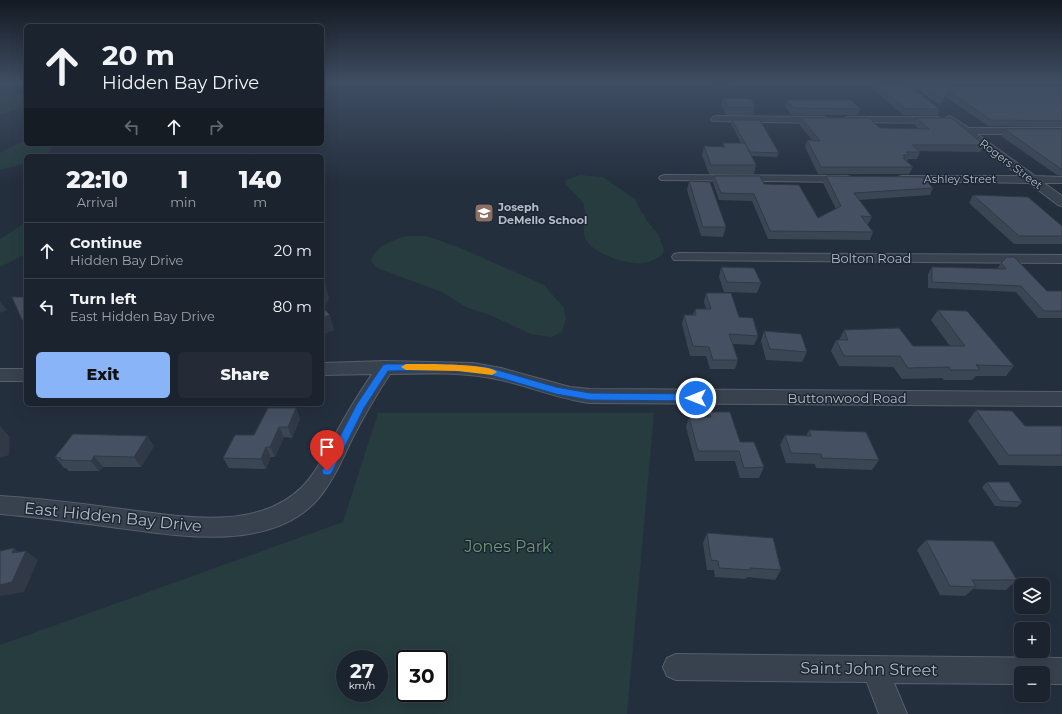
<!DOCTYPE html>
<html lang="en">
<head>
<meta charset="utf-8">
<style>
	body { margin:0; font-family:Montserrat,sans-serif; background:#242b36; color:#f1f3f6; height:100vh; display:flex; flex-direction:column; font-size:15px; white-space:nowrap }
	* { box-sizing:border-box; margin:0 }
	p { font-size:13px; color:#a0a4aa }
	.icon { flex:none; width:22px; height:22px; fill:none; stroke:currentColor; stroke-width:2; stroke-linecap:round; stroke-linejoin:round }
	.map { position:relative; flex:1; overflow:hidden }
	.sheet { position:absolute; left:24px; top:154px; width:300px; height:252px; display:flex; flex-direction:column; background:#1b232e; border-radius:6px; box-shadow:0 4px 16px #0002,0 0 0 1px #39404a }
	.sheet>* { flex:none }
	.top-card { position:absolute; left:24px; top:24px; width:300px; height:122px; border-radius:6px; box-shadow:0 4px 16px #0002,0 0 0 1px #39404a; background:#1b232e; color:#f1f3f6; overflow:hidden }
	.controls { position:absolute; left:1014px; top:578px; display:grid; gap:8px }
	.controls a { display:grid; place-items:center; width:36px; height:36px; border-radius:6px; background:#1b232e; box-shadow:0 4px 16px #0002,0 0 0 1px #39404a; font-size:20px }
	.speed { position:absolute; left:336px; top:650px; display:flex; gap:8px; font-size:20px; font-weight:700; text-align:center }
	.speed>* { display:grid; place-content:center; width:52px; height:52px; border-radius:50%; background:#1b232e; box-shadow:0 4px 16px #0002,0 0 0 1px #39404a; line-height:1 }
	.speed small { font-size:10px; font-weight:400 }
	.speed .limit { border:2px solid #111; border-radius:6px; background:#fff; color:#111 }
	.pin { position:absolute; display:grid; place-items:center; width:34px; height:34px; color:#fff; margin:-41px -17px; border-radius:50% 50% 50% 0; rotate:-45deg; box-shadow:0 0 4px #0007 }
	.pin .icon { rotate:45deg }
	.me { position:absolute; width:44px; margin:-22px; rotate:270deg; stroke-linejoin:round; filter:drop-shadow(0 0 3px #0008) }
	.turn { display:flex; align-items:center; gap:14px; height:84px; padding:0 12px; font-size:18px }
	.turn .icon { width:52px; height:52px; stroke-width:2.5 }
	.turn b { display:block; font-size:28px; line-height:34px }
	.lanes { display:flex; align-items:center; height:38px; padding:0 12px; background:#0003; justify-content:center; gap:20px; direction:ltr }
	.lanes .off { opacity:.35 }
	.eta { display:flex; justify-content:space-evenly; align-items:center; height:68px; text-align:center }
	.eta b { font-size:24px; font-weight:800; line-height:28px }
	.cta { display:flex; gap:8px; margin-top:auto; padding:8px 12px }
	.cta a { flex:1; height:46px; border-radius:6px; background:#8ab4f8; color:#111; font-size:16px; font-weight:800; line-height:46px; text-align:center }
	.cta a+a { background:#242b36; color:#f1f3f6 }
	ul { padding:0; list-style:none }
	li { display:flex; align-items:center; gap:12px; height:56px; padding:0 12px; border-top:1px solid #39404a }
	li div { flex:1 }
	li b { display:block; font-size:15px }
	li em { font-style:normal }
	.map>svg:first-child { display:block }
</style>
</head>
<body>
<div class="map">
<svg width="1062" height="714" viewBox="0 0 1062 714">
	<rect width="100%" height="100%" fill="#242f3e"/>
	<g fill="#263c3f" fill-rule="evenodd">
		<path d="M711 83H736C733 86 734 88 730 90 724 94 713 94 708 90L712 85Z"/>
		<polygon points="26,92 26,107 0,114 0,98"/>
		<polygon points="26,140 26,144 54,144 46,156 26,156 26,163 0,170 0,153"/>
		<path d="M580 175 603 177 635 199 641 212 644 214 646 220 658 234 664 250 662 255C657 258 649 263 643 263 627 265 592 254 585 238 583 232 584 221 587 214L585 212 583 202 565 184 566 180Z"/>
		<polygon points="26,222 26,254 0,267 0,239"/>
		<path d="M407 236H427L465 250 544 285 564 308 566 319 562 332 551 337 531 334 492 316 466 307 442 292 377 268 371 261C375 245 394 240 407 236Z"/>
		<path d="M378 413H654L627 714H0V645L343 522ZM345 659H379V693H345ZM405 659H439V693H405Z"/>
	</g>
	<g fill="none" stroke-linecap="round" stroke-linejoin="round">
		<defs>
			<g id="minor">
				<polygon points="907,84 945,84 949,87 945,90 904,89 903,87"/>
				<polygon points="716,116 824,117 829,120 824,123 713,121 711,119 713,117"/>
				<polygon points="950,116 969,128 1062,128 1062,134 977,134 1035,176 1062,177 1062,183 1044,183 1062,196 1062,206 1058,205 1029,183 898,181 896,179 898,177 902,176 1020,176 947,121 945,119 947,117"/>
				<polygon points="848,117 938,117 943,120 938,123 845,122 843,120 845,118"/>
				<polygon points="665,175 847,176 851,177 853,179 851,181 847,182 661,180 659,178 661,176"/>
				<polygon points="679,253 1062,255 1062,263 674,260 672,257 674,254"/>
				<path d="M386 361 473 363 501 368 570 387 590 389 1062 392V406L590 403C559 399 531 387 501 380 465 372 427 373 390 374 376 395 364 416 352 439 342 460 333 481 318 499 270 554 174 535 111 527 74 522 37 517 0 514V496C38 498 76 503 114 508 173 515 255 534 302 487 317 472 326 452 336 433 347 413 359 393 372 374L322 375V363Z"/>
				<rect x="0" y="369" width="26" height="12"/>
				<polygon points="676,654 1062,658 1062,684 1043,684 1043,673 1021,673 1021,684 894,683 907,714 879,714 867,682 676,680 667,676 663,667 667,658"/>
			</g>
		</defs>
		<use href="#minor" stroke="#565f6c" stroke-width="2"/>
		<use href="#minor" fill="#38414e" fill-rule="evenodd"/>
	</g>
	<g fill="#3b4654">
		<polygon points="866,83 905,83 940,109 938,115 903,115"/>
		<polygon points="923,86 1062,86 1062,127 988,126 946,97 940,105 921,92"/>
		<polygon points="723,98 755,107 753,115 726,115 721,106"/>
		<polygon points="786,100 860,109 858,115 792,115 785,106"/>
		<polygon points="801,118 880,128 919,129 914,124 916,118 984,145 980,152 919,151 920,152 917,159 908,159 907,161 913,167 909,174 818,174 805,147 807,140 812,140 799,124"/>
		<polygon points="732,120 779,153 777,157 752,156 756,165 754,174 709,174 702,155 704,146 723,147 723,143 741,143 731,124"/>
		<polygon points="1004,129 1062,129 1062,176 1057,175 1001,136"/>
		<polygon points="714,176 764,184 818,218 836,209 823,183 826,176 933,188 930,195 859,200 872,217 868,224 867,224 873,232 870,240 768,239 752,201 719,200 713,183"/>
		<polygon points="689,181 726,227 723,237 701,236 687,190"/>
		<polygon points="973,195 1062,226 1062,244 1014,244 969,203"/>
		<polygon points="1001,263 1047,291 1062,291 1062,318 1038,318 1016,292 928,288 928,274 932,267 997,269"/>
		<polygon points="721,267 761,283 757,293 724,292 719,277"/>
		<polygon points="706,293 739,317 758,336 754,345 733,344 738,360 735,369 710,369 706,356 690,356 682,324 684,315 693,315 695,309 706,309 704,302"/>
		<polygon points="938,310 1014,366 1006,376 976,376 972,380 944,380 942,378 902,379 893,367 839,366 831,351 836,340 839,340 844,330 913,346 950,346 931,320"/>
		<polygon points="764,331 807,352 802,362 766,360 761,341"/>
		<polygon points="296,408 300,419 292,438 284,437 275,457 271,457 266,469 229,468 223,458 254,435"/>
		<polygon points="976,410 1025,426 1062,426 1062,466 999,465 968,421"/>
		<polygon points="709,412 740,442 764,467 759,478 740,478 735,461 695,461 686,427 689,417 708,417"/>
		<polygon points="809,430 879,460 872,470 816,468 815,464 786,463 780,445 785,435 806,436"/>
		<polygon points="147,436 154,446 141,467 103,467 99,471 69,471 66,468 64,468 55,457"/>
		<polygon points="987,482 1022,502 1017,507 995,506 982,487"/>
		<polygon points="707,533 781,570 775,580 747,577 746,579 715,577 714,570 707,570 703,543"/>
		<polygon points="926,540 1017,580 1006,590 973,589 965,596 940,595 917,550"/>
	</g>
	<g fill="#303945">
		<polygon points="0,83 26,83 26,84 0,90"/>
		<polygon points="949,91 946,97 940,105 943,99"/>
		<polygon points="325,283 329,298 322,314 322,289"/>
		<polygon points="0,301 7,310 0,313"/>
		<polygon points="330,315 334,330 322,335 322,318"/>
		<polygon points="26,319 26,326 22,320"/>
		<polygon points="296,408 300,419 292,438 288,427"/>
		<polygon points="0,426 10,437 9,455 0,458"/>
		<polygon points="279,427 284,437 275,457 270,447"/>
		<polygon points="147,436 154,446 141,467 134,457"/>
		<polygon points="266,447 271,457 266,469 261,459"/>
		<polygon points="94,456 103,467 99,471 91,461"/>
		<polygon points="14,548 24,556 26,551 38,560 24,592 0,596 0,585"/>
	</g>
	<g fill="#455162" stroke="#303945">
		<polygon points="874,83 905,83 940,109 906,109"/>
		<polygon points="923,86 1062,86 1062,121 991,120 949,91 943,99"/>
		<polygon points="723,98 751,99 755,107 728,107"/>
		<polygon points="786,100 851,100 860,109 794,108"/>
		<polygon points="801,118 869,118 880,128 929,129 916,118 952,118 984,145 912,145 920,152 906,152 909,155 903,155 906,158 903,158 913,167 821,167 807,140 820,141"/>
		<polygon points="732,120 760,120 779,153 750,152"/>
		<polygon points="1004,129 1062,129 1062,169 1061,169"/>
		<polygon points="723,143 745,143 756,165 711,165 704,146 725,147"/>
		<polygon points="714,176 760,176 764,184 799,185 818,218 841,206 826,176 922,177 933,188 854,193 872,217 861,216 873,232 770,231 754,194 721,193"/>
		<polygon points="689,181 710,182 726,227 703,227"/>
		<polygon points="973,195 1028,197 1062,226 1062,236 1019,236"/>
		<polygon points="1007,257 1014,257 1047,291 1062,291 1062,311 1044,311 1021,286 932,282 932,267 1006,269 1001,263"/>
		<polygon points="721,267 754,268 761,283 727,282"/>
		<polygon points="322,283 325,283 322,289"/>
		<polygon points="706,293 731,293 739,317 753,318 758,336 729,334 738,360 713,360 709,347 693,346 684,315 696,315 695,309 711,309"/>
		<polygon points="12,297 26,297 26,319 22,320"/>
		<polygon points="322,307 330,315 322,318"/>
		<polygon points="938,310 967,311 1014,366 976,365 980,370 951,370 949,367 908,368 900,356 844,356 836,340 848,340 844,330 899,328 913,346 965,346"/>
		<polygon points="764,331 801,334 807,352 770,349"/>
		<polygon points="268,408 296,408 288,427 279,427 270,447 266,447 261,459 223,458 235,435 254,435"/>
		<polygon points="976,410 1012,411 1025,426 1062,426 1062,455 1008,455"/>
		<polygon points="709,412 730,412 740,442 754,442 764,467 744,468 739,451 698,451 689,417 711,417"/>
		<polygon points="809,430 866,432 879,460 822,458 821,454 791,453 785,435 811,436"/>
		<polygon points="73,434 147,436 134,457 94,456 91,461 60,460 61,458 55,457"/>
		<polygon points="987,482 1009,482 1022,502 1000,501"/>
		<polygon points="707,533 773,538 781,570 750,568 751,570 719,568 718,561 711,560"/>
		<polygon points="926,540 993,541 1017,580 972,580 976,587 950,586"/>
		<polygon points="14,548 12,553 26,551 12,582 0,585 0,551"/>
	</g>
	<linearGradient id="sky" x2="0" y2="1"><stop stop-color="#141a22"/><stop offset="0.45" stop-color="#3f4d63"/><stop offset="1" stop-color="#3f4d63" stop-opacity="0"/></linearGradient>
	<rect width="1062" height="183" fill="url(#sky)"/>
	<polygon fill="#1a73e8" stroke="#114b97" points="386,364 444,364 487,367 556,387 590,393 696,394 701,398 696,401 590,400 556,394 487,374 444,370 388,371 364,408 331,474 327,475 323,474 322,471 357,404 383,365"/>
	<path fill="#f59e0b" d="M406 364C420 364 490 363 497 372L492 375 458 371 406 370 401 367Z"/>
	<defs>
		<symbol id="school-square" viewBox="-11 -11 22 22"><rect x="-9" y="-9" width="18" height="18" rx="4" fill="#8d6e63" stroke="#1d2633"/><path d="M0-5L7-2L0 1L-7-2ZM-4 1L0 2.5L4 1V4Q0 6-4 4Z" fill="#fff"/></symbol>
	</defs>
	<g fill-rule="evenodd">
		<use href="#school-square" x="473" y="202" width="22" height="22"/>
	</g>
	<g text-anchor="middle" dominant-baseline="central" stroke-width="3" stroke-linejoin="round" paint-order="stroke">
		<g font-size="11" fill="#b4bcc9" stroke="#1d2633">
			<text transform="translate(1011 164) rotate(37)">Rogers Street</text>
			<text x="960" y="179">Ashley Street</text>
		</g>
		<g font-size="11" font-weight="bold" fill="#b4bcc9" stroke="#1d2633" text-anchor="start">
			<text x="498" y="207">Joseph<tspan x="498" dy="13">DeMello School</tspan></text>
		</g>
		<g font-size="13" fill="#b4bcc9" stroke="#1d2633">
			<text x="871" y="258">Bolton Road</text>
			<text x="847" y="398">Buttonwood Road</text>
		</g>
		<g font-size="16" fill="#b4bcc9" stroke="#1d2633">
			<text transform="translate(113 517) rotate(6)">East Hidden Bay Drive</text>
			<text transform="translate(869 669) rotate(1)">Saint John Street</text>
		</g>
		<g font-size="16" fill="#6b9a76" stroke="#1d2633">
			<text x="508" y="546">Jones Park</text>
		</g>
	</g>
</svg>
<div class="controls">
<a><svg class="icon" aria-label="layers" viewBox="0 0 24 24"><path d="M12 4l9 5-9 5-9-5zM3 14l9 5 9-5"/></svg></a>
<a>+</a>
<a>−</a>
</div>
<div class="speed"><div>27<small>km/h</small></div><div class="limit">30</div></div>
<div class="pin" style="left:327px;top:471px;background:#d93025"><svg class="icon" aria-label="arrive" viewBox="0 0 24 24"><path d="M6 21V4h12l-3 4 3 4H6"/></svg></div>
<svg class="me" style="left:696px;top:398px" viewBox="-20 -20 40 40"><circle r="17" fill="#1a73e8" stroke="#fff" stroke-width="3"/><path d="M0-11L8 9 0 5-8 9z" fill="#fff"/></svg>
<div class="top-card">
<div class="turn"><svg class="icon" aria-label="ahead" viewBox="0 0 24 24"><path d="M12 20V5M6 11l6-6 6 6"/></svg><div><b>20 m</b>Hidden Bay Drive</div></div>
<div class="lanes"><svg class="icon off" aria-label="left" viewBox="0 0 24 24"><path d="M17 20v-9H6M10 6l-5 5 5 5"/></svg><svg class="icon" aria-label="ahead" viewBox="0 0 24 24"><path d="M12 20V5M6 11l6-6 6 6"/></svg><svg class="icon off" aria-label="right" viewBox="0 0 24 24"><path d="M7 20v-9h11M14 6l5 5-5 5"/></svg></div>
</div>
<section class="sheet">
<div class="eta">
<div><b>22:10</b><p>Arrival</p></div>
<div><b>1</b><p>min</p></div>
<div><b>140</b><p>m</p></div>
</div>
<ul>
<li><svg class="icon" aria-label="ahead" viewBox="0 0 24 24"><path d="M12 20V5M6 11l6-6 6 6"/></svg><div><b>Continue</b><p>Hidden Bay Drive</p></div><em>20 m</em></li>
<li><svg class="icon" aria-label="left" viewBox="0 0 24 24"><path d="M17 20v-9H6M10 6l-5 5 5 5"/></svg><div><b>Turn left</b><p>East Hidden Bay Drive</p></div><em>80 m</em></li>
</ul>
<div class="cta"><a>Exit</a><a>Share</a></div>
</section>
</div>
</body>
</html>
